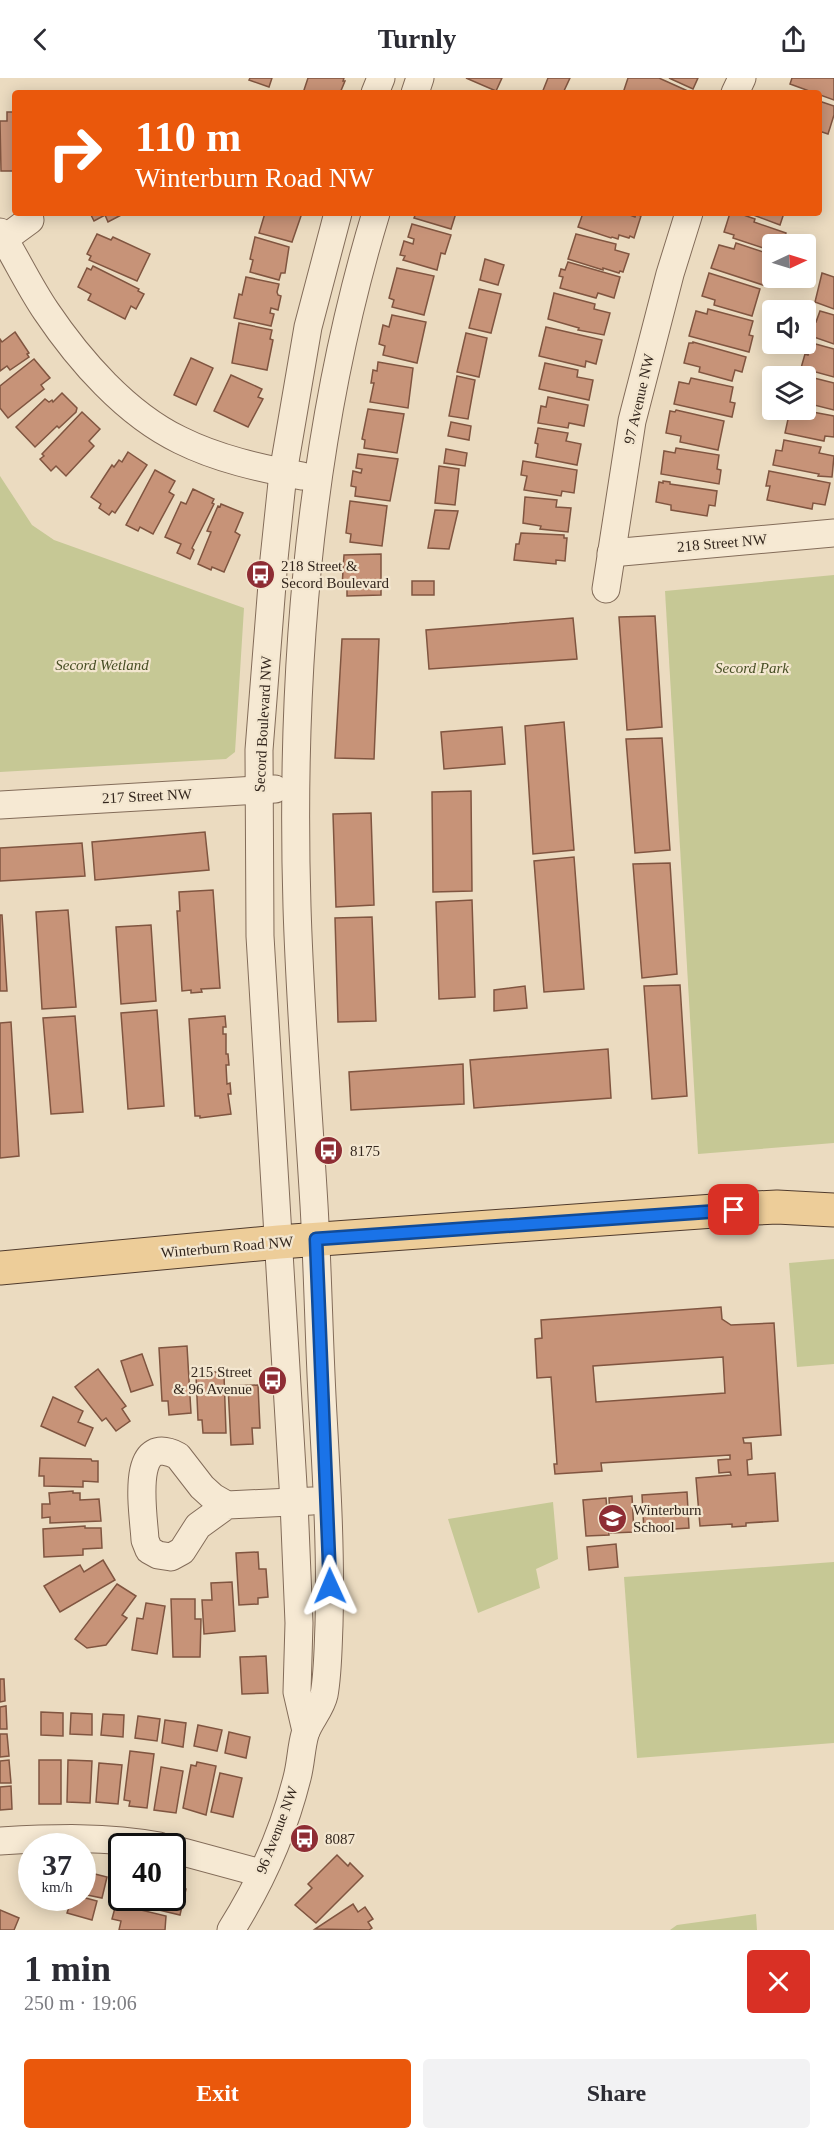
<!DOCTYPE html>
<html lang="en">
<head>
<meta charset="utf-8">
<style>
	body { margin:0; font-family:"Times New Roman",serif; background:#f2f2f3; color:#2b2b33; height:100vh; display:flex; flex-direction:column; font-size:22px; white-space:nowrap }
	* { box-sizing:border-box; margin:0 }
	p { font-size:20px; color:#7c7c81 }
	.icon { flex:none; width:33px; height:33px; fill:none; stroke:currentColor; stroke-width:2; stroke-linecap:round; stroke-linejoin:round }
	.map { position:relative; height:1852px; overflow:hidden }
	.side { display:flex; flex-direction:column; background:#fff; flex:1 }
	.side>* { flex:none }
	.banner { position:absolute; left:12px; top:12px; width:810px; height:126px; border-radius:6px; box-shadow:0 3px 15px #0003; background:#ea580c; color:#fff; overflow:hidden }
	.needle { width:39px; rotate:86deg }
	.tools { position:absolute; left:762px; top:156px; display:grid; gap:12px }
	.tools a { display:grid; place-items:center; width:54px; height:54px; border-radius:6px; background:#fff; box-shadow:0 3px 15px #0003; font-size:30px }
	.speed { position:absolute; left:18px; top:1755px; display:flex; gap:12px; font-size:30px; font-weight:700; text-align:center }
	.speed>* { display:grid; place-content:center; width:78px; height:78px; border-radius:50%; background:#fff; box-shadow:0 3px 15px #0003; line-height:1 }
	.speed small { font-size:15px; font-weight:400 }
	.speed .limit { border:3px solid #111; border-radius:9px; background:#fff; color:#111 }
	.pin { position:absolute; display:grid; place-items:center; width:51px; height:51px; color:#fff; margin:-26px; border-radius:12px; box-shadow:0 3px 9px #0006 }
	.me { position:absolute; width:66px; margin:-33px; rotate:359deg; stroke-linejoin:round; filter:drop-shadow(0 0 4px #0008) }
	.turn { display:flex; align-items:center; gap:21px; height:126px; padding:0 24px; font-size:27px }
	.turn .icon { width:78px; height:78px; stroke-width:2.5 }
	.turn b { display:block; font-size:42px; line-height:51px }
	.round { display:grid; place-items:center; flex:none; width:63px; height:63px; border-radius:6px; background:#f2f2f3 }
	.overview { display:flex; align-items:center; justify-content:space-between; height:102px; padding:0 24px }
	h1 { font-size:36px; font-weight:800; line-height:45px }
	.primary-button { display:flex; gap:12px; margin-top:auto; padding:12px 24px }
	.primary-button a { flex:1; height:69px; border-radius:6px; background:#ea580c; color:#fff; font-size:24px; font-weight:800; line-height:69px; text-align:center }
	.primary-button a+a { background:#f2f2f3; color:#2b2b33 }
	header { display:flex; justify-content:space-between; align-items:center; height:78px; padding:0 24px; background:#fff; font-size:27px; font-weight:800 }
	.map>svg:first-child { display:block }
</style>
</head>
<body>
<header><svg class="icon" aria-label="back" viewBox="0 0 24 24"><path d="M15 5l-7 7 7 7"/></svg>Turnly<svg class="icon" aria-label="share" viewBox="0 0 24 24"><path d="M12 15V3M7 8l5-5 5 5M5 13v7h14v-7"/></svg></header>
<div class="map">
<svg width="834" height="1852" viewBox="0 0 834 1852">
	<rect width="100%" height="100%" fill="#ebdbc0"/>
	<g fill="#c6c895">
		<polygon points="0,398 32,447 54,462 244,530 235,674 226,681 0,694"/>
		<polygon points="834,497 834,1065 698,1076 665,513"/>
		<polygon points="834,1181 834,1286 797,1289 789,1185"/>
		<polygon points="553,1424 558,1481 536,1491 540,1510 478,1535 448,1441"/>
		<polygon points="834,1484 834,1665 637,1680 624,1499"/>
		<polygon points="756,1836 757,1852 670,1852 677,1847"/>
	</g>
	<g fill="#c79378" stroke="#805540" stroke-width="1.5" fill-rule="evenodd">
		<polygon points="250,0 272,0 269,9 249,2"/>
		<polygon points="308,0 344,0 343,3 345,3 340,15 303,15"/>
		<polygon points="466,0 502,0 496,13"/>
		<polygon points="548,0 570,0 563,15 542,15"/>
		<polygon points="628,0 659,0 690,14 623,15"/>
		<polygon points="669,0 698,0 693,11"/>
		<polygon points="792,0 834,0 834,22 790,6"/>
		<polygon points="819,23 834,28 834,37 828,56 819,53"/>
		<polygon points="7,34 15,34 15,93 1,93 0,43 7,43"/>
		<polygon points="90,135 125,135 108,144 105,137 94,143"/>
		<polygon points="265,135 302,135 292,164 259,155"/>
		<polygon points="416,135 456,135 451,151 414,140"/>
		<polygon points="583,135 625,135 635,139 636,136 641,138 634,160 630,158 629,160 619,157 618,161 612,159 611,160 578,149"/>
		<polygon points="730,135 738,135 755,141 754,144 786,155 783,166 775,164 772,166 772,173 733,160 734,157 724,154"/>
		<polygon points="748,135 784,135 780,147"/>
		<polygon points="412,146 451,157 445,176 441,175 437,192 403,182 405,178 400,177 404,163 413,166 414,161 408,159"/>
		<polygon points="97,156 111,162 113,159 150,176 137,203 89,182 91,178 87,176"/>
		<polygon points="576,156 616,166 615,172 629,176 623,194 620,193 619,195 603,190 603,192 568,181"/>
		<polygon points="255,159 289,169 285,195 281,195 279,202 250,194 253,182 250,181"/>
		<polygon points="736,165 772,177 769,192 772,193 772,197 769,209 711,190 719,167 734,171"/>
		<polygon points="485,181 504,187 498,207 480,202"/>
		<polygon points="568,184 620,199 614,220 598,215 596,220 560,210 563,199 559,198 561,191 565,192"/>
		<polygon points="93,188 139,211 138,213 144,216 136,231 131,228 125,241 88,222 91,216 78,209 87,190 91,192"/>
		<polygon points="397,190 434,198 424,237 392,229 394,222 389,220"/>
		<polygon points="709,195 760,211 752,238 714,227 715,222 702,218"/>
		<polygon points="822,195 834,199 834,231 815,224"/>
		<polygon points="246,199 279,206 277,214 278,217 281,218 278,232 271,230 270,235 274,236 271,248 234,240 239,216 242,217"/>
		<polygon points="479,211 501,216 491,255 469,250"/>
		<polygon points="554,215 595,226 594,231 610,235 604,257 578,252 579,250 548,241"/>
		<polygon points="708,231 753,243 749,257 753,258 749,274 689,258 696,233 707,236"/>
		<polygon points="820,233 834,237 834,266 808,257 813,243 816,244"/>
		<polygon points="392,237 426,244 417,285 383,277 385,268 379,266 383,247 389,249"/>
		<polygon points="239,245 272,252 270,261 273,262 267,292 232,285"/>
		<polygon points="546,249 602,262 596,286 586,283 585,289 539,278"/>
		<polygon points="15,254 29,275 27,276 29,279 10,292 7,288 0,293 0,261 2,264"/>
		<polygon points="466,255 487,260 479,299 457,294"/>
		<polygon points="693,264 746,279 742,294 735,292 732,303 699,294 700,289 684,285 689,265 693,265"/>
		<polygon points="812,265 834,271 834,299 801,290 805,276 808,277"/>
		<polygon points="191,280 213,290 196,327 174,317"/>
		<polygon points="34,281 50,300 41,307 44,311 8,340 0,330 0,308"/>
		<polygon points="378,284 413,290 408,330 370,324 374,305 371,305 373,292 377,293"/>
		<polygon points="545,285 578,292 577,299 593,302 589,322 539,311"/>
		<polygon points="798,296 834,305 834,332 806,325 806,298 798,298"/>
		<polygon points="231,297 262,311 258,319 263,321 248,349 214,333"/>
		<polygon points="457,298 475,302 468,341 449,338"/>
		<polygon points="691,300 733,309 730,324 735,325 732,339 674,326 679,304 689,306"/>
		<polygon points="62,315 77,330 76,334 59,350 57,348 35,369 16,349 45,321 49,324 52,322 53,324"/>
		<polygon points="548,319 588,327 584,348 569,345 568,350 538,345 541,328 546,329"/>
		<polygon points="368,331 404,336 397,375 364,370 365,362 362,361"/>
		<polygon points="676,332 724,343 718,372 680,364 681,358 666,355 670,333 675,334"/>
		<polygon points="790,332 802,332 834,338 834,359 825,358 824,363 785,355"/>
		<polygon points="82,334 100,351 89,363 94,368 66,398 56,388 51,393 40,381 44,378 42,376"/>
		<polygon points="451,344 471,348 469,362 448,358"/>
		<polygon points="538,350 568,355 566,363 581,366 577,387 536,379 538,366 535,365"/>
		<polygon points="784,362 821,369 819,375 834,378 832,399 818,398 819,396 773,387 776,372 782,373"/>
		<polygon points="676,370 719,377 717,391 721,392 719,406 661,396 664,373 675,375"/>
		<polygon points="446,371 467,375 465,388 444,385"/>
		<polygon points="128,374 147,387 115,435 112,433 109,437 99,430 101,426 91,419 112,387 114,389 119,382 122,384"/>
		<polygon points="358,376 398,381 390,423 355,418 356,409 351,408 353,393 361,395 362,391 356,390"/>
		<polygon points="523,383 577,392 574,415 562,413 561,418 524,412 527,398 521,397"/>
		<polygon points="439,388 459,391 455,427 435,425"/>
		<polygon points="155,392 175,403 169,414 174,417 153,456 140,449 138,453 126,447"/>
		<polygon points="769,393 830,405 825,427 813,425 812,431 767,422 770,408 766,408"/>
		<polygon points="663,403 670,404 670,406 717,413 715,428 709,427 707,438 671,432 671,427 656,424 659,404 663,405"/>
		<polygon points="193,411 214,421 212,425 214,426 192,470 194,472 190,481 177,475 181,466 165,459 181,424 186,426"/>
		<polygon points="525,419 557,422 556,429 571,430 568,454 540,451 541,448 523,445"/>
		<polygon points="350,423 387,428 382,468 350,464 351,456 346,455"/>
		<polygon points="221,426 243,435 235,454 240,457 224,494 212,489 211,492 198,486 211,454 207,453 218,428 220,429"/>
		<polygon points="435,432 458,433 449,471 428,470"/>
		<polygon points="521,455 564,457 564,460 567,460 565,483 556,482 556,486 514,482 516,466 519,466"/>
		<polygon points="381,476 381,517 347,518 347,510 342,509 344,477"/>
		<rect x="412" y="503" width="22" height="14"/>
		<polygon points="655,538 662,649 627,652 619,539"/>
		<polygon points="573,540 577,581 429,591 426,552"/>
		<polygon points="342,561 379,561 374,681 335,680"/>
		<polygon points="564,644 574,772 533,776 525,648"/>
		<polygon points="502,649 505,686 444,691 441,654"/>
		<polygon points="662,660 670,772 635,775 626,661"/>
		<polygon points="471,713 472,813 433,814 432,714"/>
		<polygon points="371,735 374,827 336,829 333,736"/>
		<polygon points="205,754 209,792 95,802 92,764"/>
		<polygon points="82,765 85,798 0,803 0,770"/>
		<polygon points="574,779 584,911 544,914 534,783"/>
		<polygon points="670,785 677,896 642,900 633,786"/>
		<polygon points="213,812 220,910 201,911 202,914 191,915 191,912 182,913 177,833 180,833 179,814"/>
		<polygon points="472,822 475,919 439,921 436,824"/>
		<polygon points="68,832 76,929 42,931 36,834"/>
		<polygon points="0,837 2,837 7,913 0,913"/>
		<polygon points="372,839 376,943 338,944 335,840"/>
		<polygon points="151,847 156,923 121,926 116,849"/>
		<polygon points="680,907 687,1018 652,1021 644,908"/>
		<polygon points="525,908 527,930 494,933 494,912"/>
		<polygon points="157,932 164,1028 128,1031 121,935"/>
		<polygon points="75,938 83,1034 51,1036 43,940"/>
		<polygon points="225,938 226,949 223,949 223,956 226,956 226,976 228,976 229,987 226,987 227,1006 230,1005 231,1016 228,1016 231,1036 200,1040 200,1038 195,1038 189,941"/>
		<polygon points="11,944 19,1078 0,1080 0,945"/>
		<polygon points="608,971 611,1020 474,1030 470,982"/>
		<polygon points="463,986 464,1026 351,1032 349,994"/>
		<path d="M721 1229 722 1241 731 1247 774 1245 781 1357 743 1360 744 1365H751L752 1381 747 1382 748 1397 775 1395 778 1443 746 1445V1448L732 1449V1446L700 1448 696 1400 731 1397 730 1394 719 1395 718 1382 730 1381V1377L601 1385 602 1393 555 1396 554 1386H557L551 1299 537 1300 535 1261 542 1260 541 1242ZM723 1279 725 1315 596 1324 593 1288Z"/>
		<polygon points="187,1268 191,1335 169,1337 168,1323 162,1323 159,1270"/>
		<polygon points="142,1276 153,1307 131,1314 121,1283"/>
		<polygon points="98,1291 126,1328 122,1331 130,1343 116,1353 106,1340 102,1343 75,1309"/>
		<polygon points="208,1294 221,1294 222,1297 224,1297 226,1355 203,1355 202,1342 198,1342 196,1297 208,1297"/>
		<polygon points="258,1307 260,1350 252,1350 253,1366 231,1367 228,1308"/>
		<polygon points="53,1319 83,1333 78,1344 93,1350 85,1368 41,1348"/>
		<polygon points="40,1380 91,1381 92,1383 98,1383 98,1404 83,1403 83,1409 44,1408 44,1398 39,1398"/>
		<polygon points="73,1413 73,1415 80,1415 80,1422 99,1421 101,1443 50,1445 50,1439 42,1440 42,1426 50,1426 49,1415"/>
		<polygon points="687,1414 689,1450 644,1453 642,1417"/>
		<polygon points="632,1418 634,1454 611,1455 609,1420"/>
		<polygon points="606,1420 609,1457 586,1458 583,1422"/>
		<polygon points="85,1448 85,1450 101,1450 102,1470 83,1471 83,1477 44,1479 43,1451"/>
		<polygon points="616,1466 618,1489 589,1492 587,1469"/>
		<polygon points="258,1474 259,1491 266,1491 268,1519 258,1520 258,1526 239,1527 236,1475"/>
		<polygon points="103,1482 115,1502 60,1534 44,1508 80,1487 84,1494"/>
		<polygon points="232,1504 235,1553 204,1556 202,1522 212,1522 211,1505"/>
		<polygon points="117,1506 136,1518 122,1537 127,1540 106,1567 87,1570 75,1561"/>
		<polygon points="171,1521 195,1521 195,1541 201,1541 200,1579 173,1579"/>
		<polygon points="146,1525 165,1528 157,1576 132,1572 137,1540 143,1541"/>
		<polygon points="266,1578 268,1615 242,1616 240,1579"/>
		<polygon points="0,1601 4,1601 5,1623 0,1624"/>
		<polygon points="6,1628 7,1651 0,1651 0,1629"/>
		<polygon points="41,1634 63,1635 63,1658 41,1657"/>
		<polygon points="71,1635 92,1636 92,1657 70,1656"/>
		<polygon points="103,1636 124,1637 123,1659 101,1657"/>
		<polygon points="138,1638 160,1641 157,1663 135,1660"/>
		<polygon points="165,1642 186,1645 183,1669 162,1665"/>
		<polygon points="198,1647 222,1652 217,1673 194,1668"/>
		<polygon points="229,1654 250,1659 246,1680 225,1675"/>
		<polygon points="0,1656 7,1656 9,1678 0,1679"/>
		<polygon points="130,1673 154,1676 147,1730 129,1728 130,1723 124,1722"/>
		<polygon points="9,1682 11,1705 0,1705 0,1683"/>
		<rect x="39" y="1682" width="22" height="44"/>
		<polygon points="68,1682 92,1683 90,1725 67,1724"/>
		<polygon points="197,1684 216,1688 206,1737 183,1730 191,1687 196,1688"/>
		<polygon points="99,1685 122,1687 118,1726 96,1724"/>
		<polygon points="161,1689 183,1693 176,1735 154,1732"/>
		<polygon points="220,1695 242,1700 233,1739 211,1734"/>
		<polygon points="11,1708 12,1731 0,1732 0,1709"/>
		<polygon points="337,1777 348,1788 350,1785 363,1798 316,1845 295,1827 312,1810 308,1806"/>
		<polygon points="87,1794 107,1799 102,1820 82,1816"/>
		<polygon points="172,1807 186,1811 180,1837 138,1827 140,1821 135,1820 172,1820"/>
		<polygon points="82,1819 97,1823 92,1842 67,1835 72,1820"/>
		<polygon points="116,1826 166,1838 165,1852 119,1852 121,1843 112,1841"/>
		<polygon points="353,1826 358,1834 365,1829 373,1841 368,1844 372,1850 369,1852 315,1851"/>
		<polygon points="0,1832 19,1840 14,1852 0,1852"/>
	</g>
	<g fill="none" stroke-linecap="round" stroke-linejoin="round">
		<defs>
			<g id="minor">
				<polyline points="375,15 381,0"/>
				<polyline points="415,15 420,0"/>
				<polyline points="735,15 742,0"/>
				<path d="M0 154C16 180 29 208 46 233 79 282 126 336 180 362 218 381 260 390 302 398"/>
				<polyline points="4,161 30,142"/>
				<polyline points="611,475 834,455"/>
				<polyline points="606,511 632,343 670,196 689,135"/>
				<polyline points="0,727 275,711"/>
				<path d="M227 1427 213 1419 202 1409 178 1378C128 1352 144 1438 145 1462L149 1472 158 1477 171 1479 182 1473 198 1448 227 1427 312 1423"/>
				<polyline points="306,1653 297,1614 299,1545 294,1424 260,858 259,672 274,481 283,395 308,249 338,135"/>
				<path d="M0 1763C53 1760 107 1758 159 1768"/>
				<polyline points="172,1771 261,1795"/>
				<path d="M231 1852C260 1806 284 1752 297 1700 301 1685 301 1670 305 1656 309 1643 321 1631 324 1617 328 1595 328 1570 329 1547 331 1477 327 1407 323 1337 319 1267 318 1197 314 1127 308 1027 300 928 297 829 290 596 308 359 376 135"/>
			</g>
			<polyline id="major" points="0,1190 279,1164 756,1130 777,1129 834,1132"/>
		</defs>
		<use href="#minor" stroke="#836c59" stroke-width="29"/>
		<use href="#major" stroke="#503b2d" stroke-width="35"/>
		<use href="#minor" stroke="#f6e9d3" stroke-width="27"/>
		<use href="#major" stroke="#edcd99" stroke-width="33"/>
	</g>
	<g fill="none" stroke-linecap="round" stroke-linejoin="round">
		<defs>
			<polyline id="route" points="330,1508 316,1161 734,1132"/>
		</defs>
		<use href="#route" stroke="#114b97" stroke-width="15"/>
		<use href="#route" stroke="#1a73e8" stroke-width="10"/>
	</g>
	<defs>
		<symbol id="bus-disc" viewBox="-11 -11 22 22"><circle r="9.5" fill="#8e2d34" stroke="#f3e6cf"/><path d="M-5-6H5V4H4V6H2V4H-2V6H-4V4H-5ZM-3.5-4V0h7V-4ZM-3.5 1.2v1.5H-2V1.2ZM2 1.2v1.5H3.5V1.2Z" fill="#fff"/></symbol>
		<symbol id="school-disc" viewBox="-11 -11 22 22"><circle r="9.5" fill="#8e2d34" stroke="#f3e6cf"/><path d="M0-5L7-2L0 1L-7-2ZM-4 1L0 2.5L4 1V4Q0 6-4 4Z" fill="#fff"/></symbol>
	</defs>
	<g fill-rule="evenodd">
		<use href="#bus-disc" x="244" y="480" width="33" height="33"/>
		<use href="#bus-disc" x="312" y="1056" width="33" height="33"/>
		<use href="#bus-disc" x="256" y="1286" width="33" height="33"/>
		<use href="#school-disc" x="596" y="1424" width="33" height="33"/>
		<use href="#bus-disc" x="288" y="1744" width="33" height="33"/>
	</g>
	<g text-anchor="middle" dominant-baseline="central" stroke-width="4.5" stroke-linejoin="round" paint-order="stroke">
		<g font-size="15" fill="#33261d" stroke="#f3e6cf">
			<text transform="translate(639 321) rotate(-77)">97 Avenue NW</text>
			<text transform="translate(722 465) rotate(-5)">218 Street NW</text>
			<text transform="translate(263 646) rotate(-87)">Secord Boulevard NW</text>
			<text transform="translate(147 718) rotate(-3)">217 Street NW</text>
			<text transform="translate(227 1169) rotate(-5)">Winterburn Road NW</text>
			<text transform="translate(277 1752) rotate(-69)">96 Avenue NW</text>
		</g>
		<g font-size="15" fill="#33261d" stroke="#f3e6cf" text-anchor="start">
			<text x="281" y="488">218 Street &amp;<tspan x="281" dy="17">Secord Boulevard</tspan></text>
			<text x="350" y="1073">8175</text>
			<text x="252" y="1294" text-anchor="end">215 Street<tspan x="252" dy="17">&amp; 96 Avenue</tspan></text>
			<text x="633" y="1432">Winterburn<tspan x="633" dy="17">School</tspan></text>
			<text x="325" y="1761">8087</text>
		</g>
		<g font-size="15" font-style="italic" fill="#474e24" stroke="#f3e6cf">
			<text x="102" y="587">Secord Wetland</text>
			<text x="752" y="590">Secord Park</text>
		</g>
	</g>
</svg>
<div class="tools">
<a><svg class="needle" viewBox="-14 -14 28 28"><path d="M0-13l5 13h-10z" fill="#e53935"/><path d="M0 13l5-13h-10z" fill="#7c7c81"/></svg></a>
<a><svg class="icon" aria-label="sound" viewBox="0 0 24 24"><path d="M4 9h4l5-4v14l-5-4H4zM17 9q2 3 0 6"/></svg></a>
<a><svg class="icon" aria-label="layers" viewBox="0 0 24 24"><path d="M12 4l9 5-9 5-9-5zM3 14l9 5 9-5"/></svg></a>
</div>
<div class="speed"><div>37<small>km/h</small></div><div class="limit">40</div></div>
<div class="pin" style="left:734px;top:1132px;background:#d93025"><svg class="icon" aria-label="arrive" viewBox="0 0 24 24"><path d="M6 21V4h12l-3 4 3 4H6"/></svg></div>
<svg class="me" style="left:330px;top:1508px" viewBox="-20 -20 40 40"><path d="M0-17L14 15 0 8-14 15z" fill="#1a73e8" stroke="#fff" stroke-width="4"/></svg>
<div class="banner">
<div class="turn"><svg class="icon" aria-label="right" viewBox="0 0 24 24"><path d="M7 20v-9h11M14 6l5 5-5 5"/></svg><div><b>110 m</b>Winterburn Road NW</div></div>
</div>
</div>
<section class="side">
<div class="overview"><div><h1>1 min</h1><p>250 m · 19:06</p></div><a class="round" style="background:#d93025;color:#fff"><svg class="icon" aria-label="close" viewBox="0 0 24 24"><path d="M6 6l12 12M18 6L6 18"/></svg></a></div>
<div class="primary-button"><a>Exit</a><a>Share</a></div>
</section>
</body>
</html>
